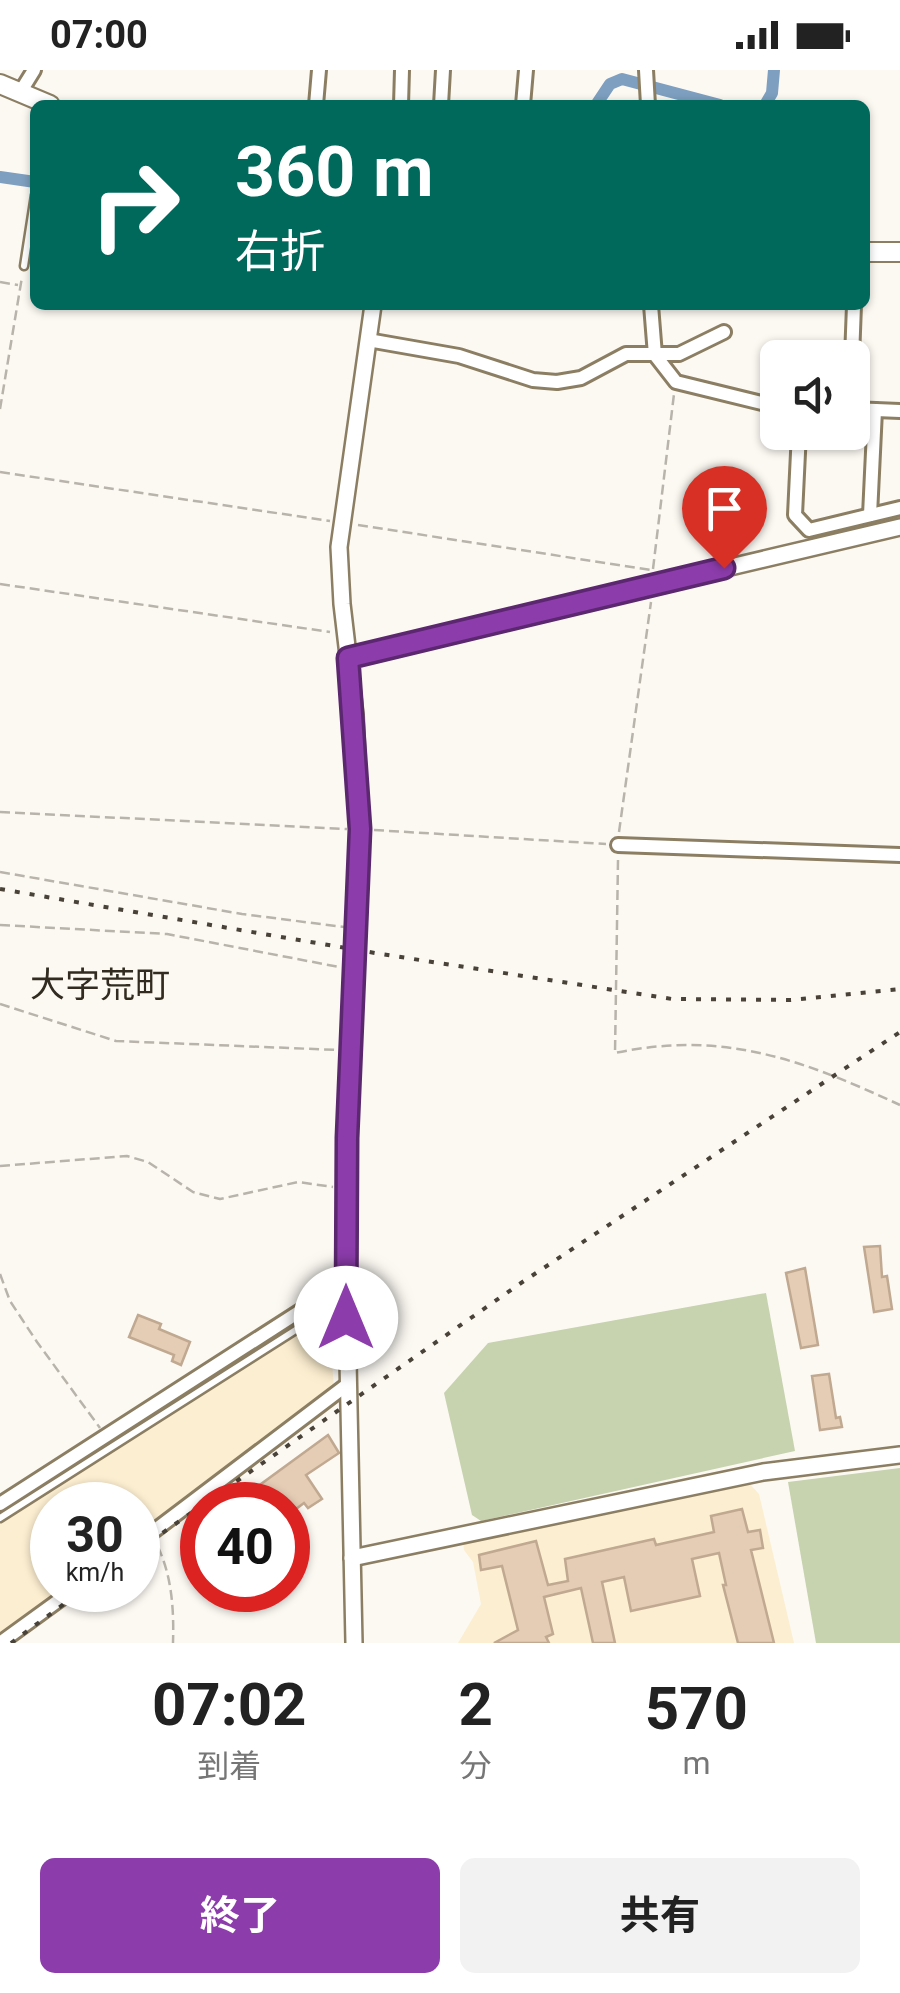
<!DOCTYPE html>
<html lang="ja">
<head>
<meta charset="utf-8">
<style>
	body { margin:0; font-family:Roboto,"Noto Sans JP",sans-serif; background:#f2f2f2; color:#222; height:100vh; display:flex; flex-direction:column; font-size:38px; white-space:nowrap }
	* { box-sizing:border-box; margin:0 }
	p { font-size:32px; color:#767676 }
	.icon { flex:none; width:55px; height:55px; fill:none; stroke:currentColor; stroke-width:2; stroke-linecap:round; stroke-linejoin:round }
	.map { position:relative; height:1573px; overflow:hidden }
	.panel { display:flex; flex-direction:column; background:#fff; flex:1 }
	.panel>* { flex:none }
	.guide { position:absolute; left:30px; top:30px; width:840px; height:210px; border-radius:15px; box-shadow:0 2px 8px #0004; background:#00695c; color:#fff; overflow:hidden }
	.controls { position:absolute; left:760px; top:270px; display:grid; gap:20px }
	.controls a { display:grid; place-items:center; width:110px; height:110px; border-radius:15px; background:#fff; box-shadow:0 2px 8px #0004; font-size:50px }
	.speed { position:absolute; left:30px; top:1412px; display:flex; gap:20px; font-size:50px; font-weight:700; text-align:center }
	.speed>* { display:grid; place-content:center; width:130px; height:130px; border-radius:50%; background:#fff; box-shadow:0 2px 8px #0004; line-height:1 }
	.speed small { font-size:25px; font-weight:400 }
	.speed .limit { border:15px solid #d22; background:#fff; color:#111 }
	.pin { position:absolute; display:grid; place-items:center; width:85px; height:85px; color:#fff; margin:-102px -42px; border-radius:50% 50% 50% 0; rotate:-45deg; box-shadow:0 0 10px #0007 }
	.pin .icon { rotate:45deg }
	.me { position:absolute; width:110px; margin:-55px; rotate:0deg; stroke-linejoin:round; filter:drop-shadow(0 0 8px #0008) }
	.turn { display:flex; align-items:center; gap:35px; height:210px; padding:0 40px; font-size:45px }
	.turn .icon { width:130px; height:130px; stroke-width:2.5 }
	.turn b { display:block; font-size:70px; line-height:85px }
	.eta { display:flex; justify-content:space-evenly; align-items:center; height:170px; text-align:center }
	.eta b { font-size:60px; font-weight:700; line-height:70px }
	.action { display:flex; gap:20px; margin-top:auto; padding:20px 40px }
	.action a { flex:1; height:115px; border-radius:15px; background:#8c3cab; color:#fff; font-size:40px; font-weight:700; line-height:115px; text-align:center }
	.action a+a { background:#f2f2f2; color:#222 }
	.status { display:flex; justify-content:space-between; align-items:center; height:70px; padding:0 50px; background:#fff; direction:ltr }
	.status svg { height:28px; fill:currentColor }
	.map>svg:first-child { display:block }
</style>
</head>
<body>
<div class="status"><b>07:00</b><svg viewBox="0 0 49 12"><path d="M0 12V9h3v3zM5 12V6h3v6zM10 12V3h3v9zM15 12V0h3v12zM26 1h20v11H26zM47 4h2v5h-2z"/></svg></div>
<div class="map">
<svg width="900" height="1573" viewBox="0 0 900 1573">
	<rect width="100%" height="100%" fill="#fcf9f3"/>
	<g fill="#fceed0">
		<polygon points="328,1234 334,1320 138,1466 138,1435 52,1435 52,1520 63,1520 0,1566 0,1439"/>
		<polygon points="749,1413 759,1424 794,1573 458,1573 481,1534 473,1492 464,1480 463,1473"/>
	</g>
	<g fill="#c7d2af">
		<polygon points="766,1223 795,1381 481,1451 472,1445 444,1323 488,1273"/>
		<polygon points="900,1398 900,1573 816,1573 788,1412"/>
	</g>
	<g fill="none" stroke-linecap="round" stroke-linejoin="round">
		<g stroke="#7e9fc0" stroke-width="12">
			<polyline points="596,35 610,14 622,9 720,35"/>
			<polyline points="765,35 772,23 774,0"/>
			<polyline points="0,107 35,112"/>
		</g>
	</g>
	<g fill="#e5ccb5" stroke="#c0a891" stroke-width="2.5">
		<polygon points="880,1176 882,1207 887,1206 892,1239 874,1242 864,1177"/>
		<polygon points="805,1198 818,1275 801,1278 786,1203"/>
		<polygon points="138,1245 161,1254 159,1259 190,1272 181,1295 172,1291 174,1285 129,1267"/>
		<polygon points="829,1304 836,1348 840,1347 842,1357 820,1360 812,1306"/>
		<polygon points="328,1365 339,1383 306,1405 322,1429 308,1438 304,1433 288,1445 288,1435 253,1435 246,1425"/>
		<polygon points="742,1439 748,1462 760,1460 763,1478 751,1480 774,1573 738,1573 723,1515 726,1515 719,1483 692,1489 700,1526 631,1541 624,1507 602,1512 615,1573 593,1573 581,1518 544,1527 553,1564 546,1567 549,1573 494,1573 518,1560 502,1496 481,1500 479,1485 536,1471 548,1515 568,1511 565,1489 654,1469 656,1475 714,1462 711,1446"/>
	</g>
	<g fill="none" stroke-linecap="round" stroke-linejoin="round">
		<polyline stroke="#d3d0c9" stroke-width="15" stroke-dasharray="15 8" stroke-linecap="butt" points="346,1248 348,1291"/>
		<defs>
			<g id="service">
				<polyline points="24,196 35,125"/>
				<polyline points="0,1448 346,1228"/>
			</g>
			<g id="minor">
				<polyline points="646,0 648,35"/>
				<polyline points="21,21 34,0"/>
				<polyline points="316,35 319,0"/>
				<polyline points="401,35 402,0"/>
				<polyline points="441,35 443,0"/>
				<polyline points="523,35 526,0"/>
				<polyline points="651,235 655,285 676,312 778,337"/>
				<polyline points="368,270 459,286 533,310 557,312 581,308 626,284 679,284 724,262"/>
				<polyline points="852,288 854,235"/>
				<polyline points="852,339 900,341"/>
				<polyline points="799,362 795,445 809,460 900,438"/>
				<polyline points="870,445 875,340"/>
				<polyline points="618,775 900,785"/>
				<polyline points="0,1434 347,1211"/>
				<polyline points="138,1473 348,1314"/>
				<polyline points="0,1573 73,1520"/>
			</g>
			<g id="tertiary">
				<polyline points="349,587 900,457"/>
				<polyline points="346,1248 347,1068 360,759 355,645 342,534 339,477 373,235"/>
				<polyline points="348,1291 354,1573"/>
				<polyline points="352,1488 763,1402 900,1385"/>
			</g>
			<g id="secondary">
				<polyline points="0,14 50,35"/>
				<polyline points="865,182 900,182"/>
			</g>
		</defs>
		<use href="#service" stroke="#8b7e63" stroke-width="11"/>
		<use href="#minor" stroke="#8b7e63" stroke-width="18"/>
		<use href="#tertiary" stroke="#8b7e63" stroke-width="20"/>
		<use href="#secondary" stroke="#8b7e63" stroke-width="22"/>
		<g stroke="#b8b4ac" stroke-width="2.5" stroke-dasharray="10 5" stroke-linecap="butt">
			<polyline points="0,212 18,215"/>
			<polyline points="0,339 22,207"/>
			<polyline points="0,402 330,451"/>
			<polyline points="358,455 651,500"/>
			<polyline points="653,499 674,324"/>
			<polyline points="0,514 330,562"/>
			<polyline points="0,742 347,759"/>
			<polyline points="374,760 606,774"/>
			<polyline points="619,762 651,532"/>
			<path d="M618 790 615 983C724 960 803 990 900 1035"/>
			<polyline points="0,802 242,844 344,857"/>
			<polyline points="0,855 167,864 339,897"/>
			<polyline points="0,934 116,971 338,980"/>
			<polyline points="0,1096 127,1086 148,1092 193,1122 220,1129 298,1112 333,1117"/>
			<polyline points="0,1204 10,1231 37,1272 100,1358"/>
			<path d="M158 1477C172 1507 174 1540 173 1573"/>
		</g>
		<use href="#service" stroke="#fff" stroke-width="6"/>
		<use href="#minor" stroke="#fff" stroke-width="12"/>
		<use href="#tertiary" stroke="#fff" stroke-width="15"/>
		<use href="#secondary" stroke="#fff" stroke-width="18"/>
		<g stroke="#484238" stroke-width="4" stroke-dasharray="5 10" stroke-linecap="butt">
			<polyline points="0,819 381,884 672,929 791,930 900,919"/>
			<polyline points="138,1480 521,1213 900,962"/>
			<polyline points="11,1573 83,1520"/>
		</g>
	</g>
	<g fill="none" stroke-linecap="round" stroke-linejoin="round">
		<defs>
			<polyline id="route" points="346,1248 347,1068 360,759 348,588 724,498"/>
		</defs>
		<use href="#route" stroke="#5b276f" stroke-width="25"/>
		<use href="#route" stroke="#8c3cab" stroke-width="18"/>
	</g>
	<g text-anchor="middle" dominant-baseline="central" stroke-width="8" stroke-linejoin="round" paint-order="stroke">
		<g font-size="35" fill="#312b20" stroke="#fcf9f3">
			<text x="100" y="915">大字荒町</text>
		</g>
	</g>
</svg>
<div class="controls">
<a><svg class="icon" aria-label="sound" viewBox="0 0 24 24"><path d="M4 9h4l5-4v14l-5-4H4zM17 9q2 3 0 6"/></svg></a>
</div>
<div class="speed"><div>30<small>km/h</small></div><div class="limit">40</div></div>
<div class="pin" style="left:724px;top:498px;background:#d93025"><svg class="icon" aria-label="arrive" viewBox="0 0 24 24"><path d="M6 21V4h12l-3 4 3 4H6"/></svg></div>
<svg class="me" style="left:346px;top:1248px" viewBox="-20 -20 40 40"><circle r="19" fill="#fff"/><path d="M0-13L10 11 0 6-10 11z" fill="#8c3cab"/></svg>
<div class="guide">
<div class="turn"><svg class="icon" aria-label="right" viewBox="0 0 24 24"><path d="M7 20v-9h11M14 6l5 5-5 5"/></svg><div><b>360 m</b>右折</div></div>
</div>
</div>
<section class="panel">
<div class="eta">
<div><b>07:02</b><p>到着</p></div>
<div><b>2</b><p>分</p></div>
<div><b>570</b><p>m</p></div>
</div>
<div class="action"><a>終了</a><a>共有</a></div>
</section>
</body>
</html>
